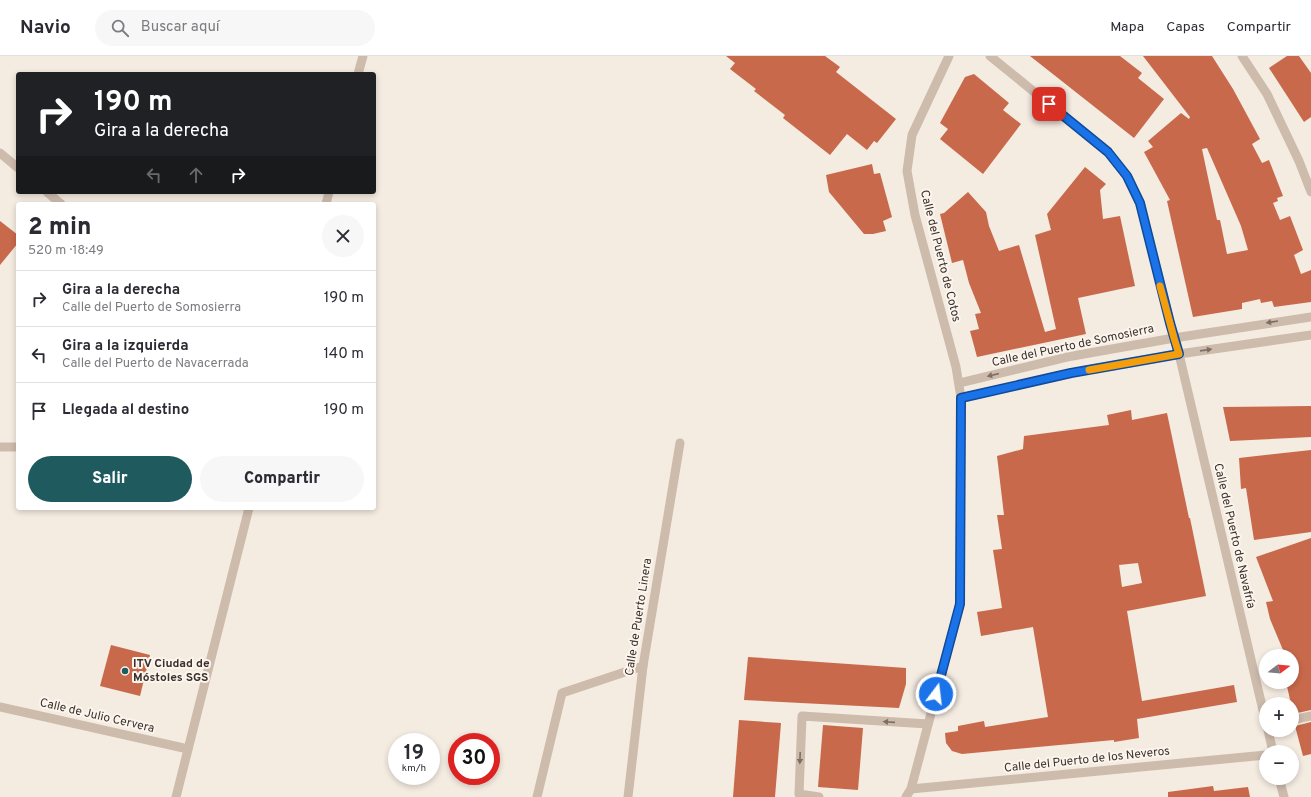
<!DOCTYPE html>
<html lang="es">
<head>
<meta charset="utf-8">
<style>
	body { margin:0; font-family:Overpass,sans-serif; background:#f7f7f7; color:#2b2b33; height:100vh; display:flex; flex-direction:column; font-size:15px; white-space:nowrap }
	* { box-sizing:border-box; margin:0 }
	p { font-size:13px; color:#7c7c81 }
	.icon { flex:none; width:22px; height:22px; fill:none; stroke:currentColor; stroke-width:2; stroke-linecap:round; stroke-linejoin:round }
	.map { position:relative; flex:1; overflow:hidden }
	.side { position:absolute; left:16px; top:146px; width:360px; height:308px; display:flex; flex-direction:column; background:#fff; border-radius:4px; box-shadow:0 2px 6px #0003 }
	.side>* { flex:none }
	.top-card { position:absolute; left:16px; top:16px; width:360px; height:122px; border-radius:4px; box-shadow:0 2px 6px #0003; background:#202124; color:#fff; overflow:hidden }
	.needle { width:26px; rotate:74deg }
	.tools { position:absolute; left:1259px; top:593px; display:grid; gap:8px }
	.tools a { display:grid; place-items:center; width:40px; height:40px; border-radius:50%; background:#fff; box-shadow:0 2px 6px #0003; font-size:20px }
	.speed { position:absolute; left:388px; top:677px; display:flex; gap:8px; font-size:20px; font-weight:700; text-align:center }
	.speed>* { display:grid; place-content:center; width:52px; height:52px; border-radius:50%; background:#fff; box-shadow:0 2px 6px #0003; line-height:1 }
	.speed small { font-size:10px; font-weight:400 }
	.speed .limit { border:6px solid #d22; background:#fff; color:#111 }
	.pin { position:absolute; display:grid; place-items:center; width:34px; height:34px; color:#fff; margin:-17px; border-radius:8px; box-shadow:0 2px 6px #0006 }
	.me { position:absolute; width:44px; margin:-22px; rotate:15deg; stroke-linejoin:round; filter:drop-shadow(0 0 3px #0008) }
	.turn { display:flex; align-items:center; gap:14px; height:84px; padding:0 12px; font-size:18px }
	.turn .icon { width:52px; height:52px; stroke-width:2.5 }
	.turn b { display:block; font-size:28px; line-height:34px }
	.lanes { display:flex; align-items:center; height:38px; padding:0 12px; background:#0003; justify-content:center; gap:20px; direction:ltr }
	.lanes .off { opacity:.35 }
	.round { display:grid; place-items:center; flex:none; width:42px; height:42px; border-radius:21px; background:#f7f7f7 }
	.summary { display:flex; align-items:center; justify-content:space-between; height:68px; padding:0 12px }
	h1 { font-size:24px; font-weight:800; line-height:30px }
	.cta { display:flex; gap:8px; margin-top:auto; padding:8px 12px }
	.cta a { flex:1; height:46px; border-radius:24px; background:#1f5a5e; color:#fff; font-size:16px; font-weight:800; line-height:46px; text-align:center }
	.cta a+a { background:#f7f7f7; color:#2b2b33 }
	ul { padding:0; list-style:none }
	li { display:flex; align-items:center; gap:12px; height:56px; padding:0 12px; border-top:1px solid #e1e1e2 }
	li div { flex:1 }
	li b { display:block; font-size:15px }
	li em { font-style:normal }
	header { display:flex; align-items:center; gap:24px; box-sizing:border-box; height:56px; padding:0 20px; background:#fff; border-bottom:1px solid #e1e1e2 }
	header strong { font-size:19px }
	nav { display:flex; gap:22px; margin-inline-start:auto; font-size:14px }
	.search { width:280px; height:36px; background:#f7f7f7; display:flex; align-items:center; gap:10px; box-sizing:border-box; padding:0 14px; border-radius:22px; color:#7c7c81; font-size:15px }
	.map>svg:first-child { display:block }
</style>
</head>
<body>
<header>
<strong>Navio</strong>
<div class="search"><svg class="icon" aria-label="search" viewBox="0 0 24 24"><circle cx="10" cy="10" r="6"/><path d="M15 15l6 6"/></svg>Buscar aquí</div>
<nav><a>Mapa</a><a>Capas</a><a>Compartir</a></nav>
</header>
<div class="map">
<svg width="1311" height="741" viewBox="0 0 1311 741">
	<rect width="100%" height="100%" fill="#f4ebe1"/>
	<g fill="#c8694b" fill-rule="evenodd">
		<polygon points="726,0 825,0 840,11 836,16 896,63 877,87 874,85 867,94 847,78 830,99 783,62 785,59 754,35 756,33 730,13 735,7"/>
		<polygon points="1030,0 1120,0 1142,17 1138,22 1164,43 1134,82"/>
		<path d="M1143 0H1212L1233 33 1260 83 1252 88 1262 107 1269 104 1283 140 1277 142 1278 145 1273 147 1280 164 1290 160 1303 194 1294 199 1301 218 1311 214V246L1274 251 1272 245 1261 247 1260 243 1242 247V253L1193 261 1167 145 1170 144 1144 96 1153 91 1148 85 1181 57 1189 63 1190 61ZM1207 92 1241 170 1248 194 1227 198 1220 164H1217L1202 93Z"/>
		<polygon points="1287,0 1299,0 1311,17 1311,61 1304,66 1269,12"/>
		<polygon points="974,18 1009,47 1003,54 1021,68 983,118 940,83 948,73 940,67 965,21"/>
		<polygon points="872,108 874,118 880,117 892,161 883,165 886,175 873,178 864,178 829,136 826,119"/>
		<polygon points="1085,111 1106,128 1100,134 1103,163 1120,160 1135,230 1078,242 1086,278 977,301 970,275 979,273 975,258 981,257 969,227 963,204 952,207 940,158 944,157 968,136 986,156 989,170 999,195 1019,189 1045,276 1056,273 1035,179 1051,174 1047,158"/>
		<polygon points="0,165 18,179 18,187 0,209"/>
		<polygon points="1311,350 1311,381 1230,385 1223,351"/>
		<path d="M1131 354 1132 364 1167 357 1189 462H1190L1206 540 1127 555 1142 645 1234 629 1237 646 1137 663 1139 682 1114 686V684L962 698 952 695 946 687 945 677 958 675V670L984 665 985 671 1048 661 1033 571 981 580 977 556 1002 552 993 494 1002 493 997 459H1004L997 400 1023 393 1024 380 1109 369 1107 359ZM1138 507 1142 527 1122 531 1119 509Z"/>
		<polygon points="1311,394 1311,476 1254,484 1246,432 1241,433 1239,402"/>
		<polygon points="1311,482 1311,654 1293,658 1292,648 1291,648 1286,626 1292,626 1292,600 1284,600 1283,594 1270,563 1266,546 1273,545 1256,501"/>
		<polygon points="111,589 150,599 140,640 100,630"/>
		<polygon points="748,601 906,612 906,628 899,652 744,644"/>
		<polygon points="739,664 781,667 775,741 733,741"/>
		<polygon points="1311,666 1311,698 1303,700 1295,670"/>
		<polygon points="823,669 863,672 858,734 818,731"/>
		<polygon points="1213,730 1214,735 1248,731 1250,741 1168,741 1168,736"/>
	</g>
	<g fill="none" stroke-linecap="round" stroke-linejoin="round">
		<g stroke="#cdbbac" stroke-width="9">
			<polyline points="990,0 1108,96 1127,120 1140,147 1174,282 1179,298 1266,667"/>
			<polyline points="1242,0 1267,38 1299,105 1311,136"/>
			<polyline points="358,18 363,0"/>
			<polyline points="0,97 18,112"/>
			<polyline points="47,136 61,148"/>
			<polyline points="326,148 329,136"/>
			<polyline points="959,327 1067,301 1174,282 1311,261"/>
			<polyline points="961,342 1071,317 1179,298 1311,279"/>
			<polyline points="0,391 18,391"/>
			<polyline points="0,651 188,693"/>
			<polyline points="1292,664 1311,660"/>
			<polyline points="1268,674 1273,696"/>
			<polyline points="1279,722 1284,741"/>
			<polyline points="911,733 1266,699"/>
			<polyline points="176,741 249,452"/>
			<polyline points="537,741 562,637 643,610"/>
			<polyline points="628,741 643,610 680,387"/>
			<polyline points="819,741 799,738 802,660 928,668"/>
			<polyline points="906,741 911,733 960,548 961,342 956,311 915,159 907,115 912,79 949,0"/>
		</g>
	</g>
	<defs><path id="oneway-solid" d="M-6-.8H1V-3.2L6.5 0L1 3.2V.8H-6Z"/></defs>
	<g fill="#7d6f65">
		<use href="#oneway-solid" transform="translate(1272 266) rotate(171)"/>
		<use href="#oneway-solid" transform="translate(1206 294) rotate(-8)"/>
		<use href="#oneway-solid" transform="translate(993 319) rotate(167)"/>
		<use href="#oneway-solid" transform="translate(889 666) rotate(-176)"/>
		<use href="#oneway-solid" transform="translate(800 702) rotate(92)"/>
	</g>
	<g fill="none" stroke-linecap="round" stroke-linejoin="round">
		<defs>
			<polyline id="route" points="936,638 960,548 961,342 1071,317 1179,298 1170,267 1140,147 1127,120 1108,96 1049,48"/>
		</defs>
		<use href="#route" stroke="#114b97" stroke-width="10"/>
		<use href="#route" stroke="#1a73e8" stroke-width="7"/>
		<polyline stroke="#f59e0b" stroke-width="7" points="1089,314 1179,298 1174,282 1160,230"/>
	</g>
	<circle fill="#1f5a5e" stroke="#fbf5ee" stroke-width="1.5" cx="125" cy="615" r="4"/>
	<g text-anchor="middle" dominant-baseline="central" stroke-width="4" stroke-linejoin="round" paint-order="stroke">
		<g font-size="12" fill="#3b302b" stroke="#fbf5ee">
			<text transform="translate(940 200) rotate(76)">Calle del Puerto de Cotos</text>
			<text transform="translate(1073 290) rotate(-12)">Calle del Puerto de Somosierra</text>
			<text transform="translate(1234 480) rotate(77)">Calle del Puerto de Navafría</text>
			<text transform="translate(639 561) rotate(-81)">Calle de Puerto Linera</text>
			<text transform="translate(97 660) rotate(13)">Calle de Julio Cervera</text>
			<text transform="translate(1087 704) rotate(-6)">Calle del Puerto de los Neveros</text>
		</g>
		<g font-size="12" font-weight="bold" fill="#3b302b" stroke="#fbf5ee" text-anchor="start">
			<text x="133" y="608">ITV Ciudad de<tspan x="133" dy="14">Móstoles SGS</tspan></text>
		</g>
	</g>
</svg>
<div class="tools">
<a><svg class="needle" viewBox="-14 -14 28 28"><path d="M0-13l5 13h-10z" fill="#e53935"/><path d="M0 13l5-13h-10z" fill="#7c7c81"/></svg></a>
<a>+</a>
<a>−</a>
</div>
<div class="speed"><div>19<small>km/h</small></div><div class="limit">30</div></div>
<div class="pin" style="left:1049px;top:48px;background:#d93025"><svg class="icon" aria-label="arrive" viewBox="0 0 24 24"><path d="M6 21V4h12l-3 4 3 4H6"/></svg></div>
<svg class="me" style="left:936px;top:638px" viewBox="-20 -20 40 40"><circle r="17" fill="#1a73e8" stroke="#fff" stroke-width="3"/><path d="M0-11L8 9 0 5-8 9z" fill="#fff"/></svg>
<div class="top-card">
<div class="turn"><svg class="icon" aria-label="right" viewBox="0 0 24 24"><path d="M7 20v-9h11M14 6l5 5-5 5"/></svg><div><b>190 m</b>Gira a la derecha</div></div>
<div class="lanes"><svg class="icon off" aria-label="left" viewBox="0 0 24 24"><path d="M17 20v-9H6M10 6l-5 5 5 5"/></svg><svg class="icon off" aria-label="ahead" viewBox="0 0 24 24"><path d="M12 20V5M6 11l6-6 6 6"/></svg><svg class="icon" aria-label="right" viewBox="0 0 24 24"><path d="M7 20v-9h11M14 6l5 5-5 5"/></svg></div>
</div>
<section class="side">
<div class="summary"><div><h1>2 min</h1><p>520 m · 18:49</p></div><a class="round"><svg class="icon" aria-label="close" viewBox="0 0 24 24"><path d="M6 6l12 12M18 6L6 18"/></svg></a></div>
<ul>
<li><svg class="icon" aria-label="right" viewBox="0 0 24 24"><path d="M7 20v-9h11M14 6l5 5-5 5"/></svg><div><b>Gira a la derecha</b><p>Calle del Puerto de Somosierra</p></div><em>190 m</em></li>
<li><svg class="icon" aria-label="left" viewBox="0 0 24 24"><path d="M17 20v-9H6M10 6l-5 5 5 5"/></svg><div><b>Gira a la izquierda</b><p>Calle del Puerto de Navacerrada</p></div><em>140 m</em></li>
<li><svg class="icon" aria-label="arrive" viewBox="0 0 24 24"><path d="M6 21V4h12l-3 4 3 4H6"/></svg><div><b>Llegada al destino</b></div><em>190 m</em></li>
</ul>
<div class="cta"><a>Salir</a><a>Compartir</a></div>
</section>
</div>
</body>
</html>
